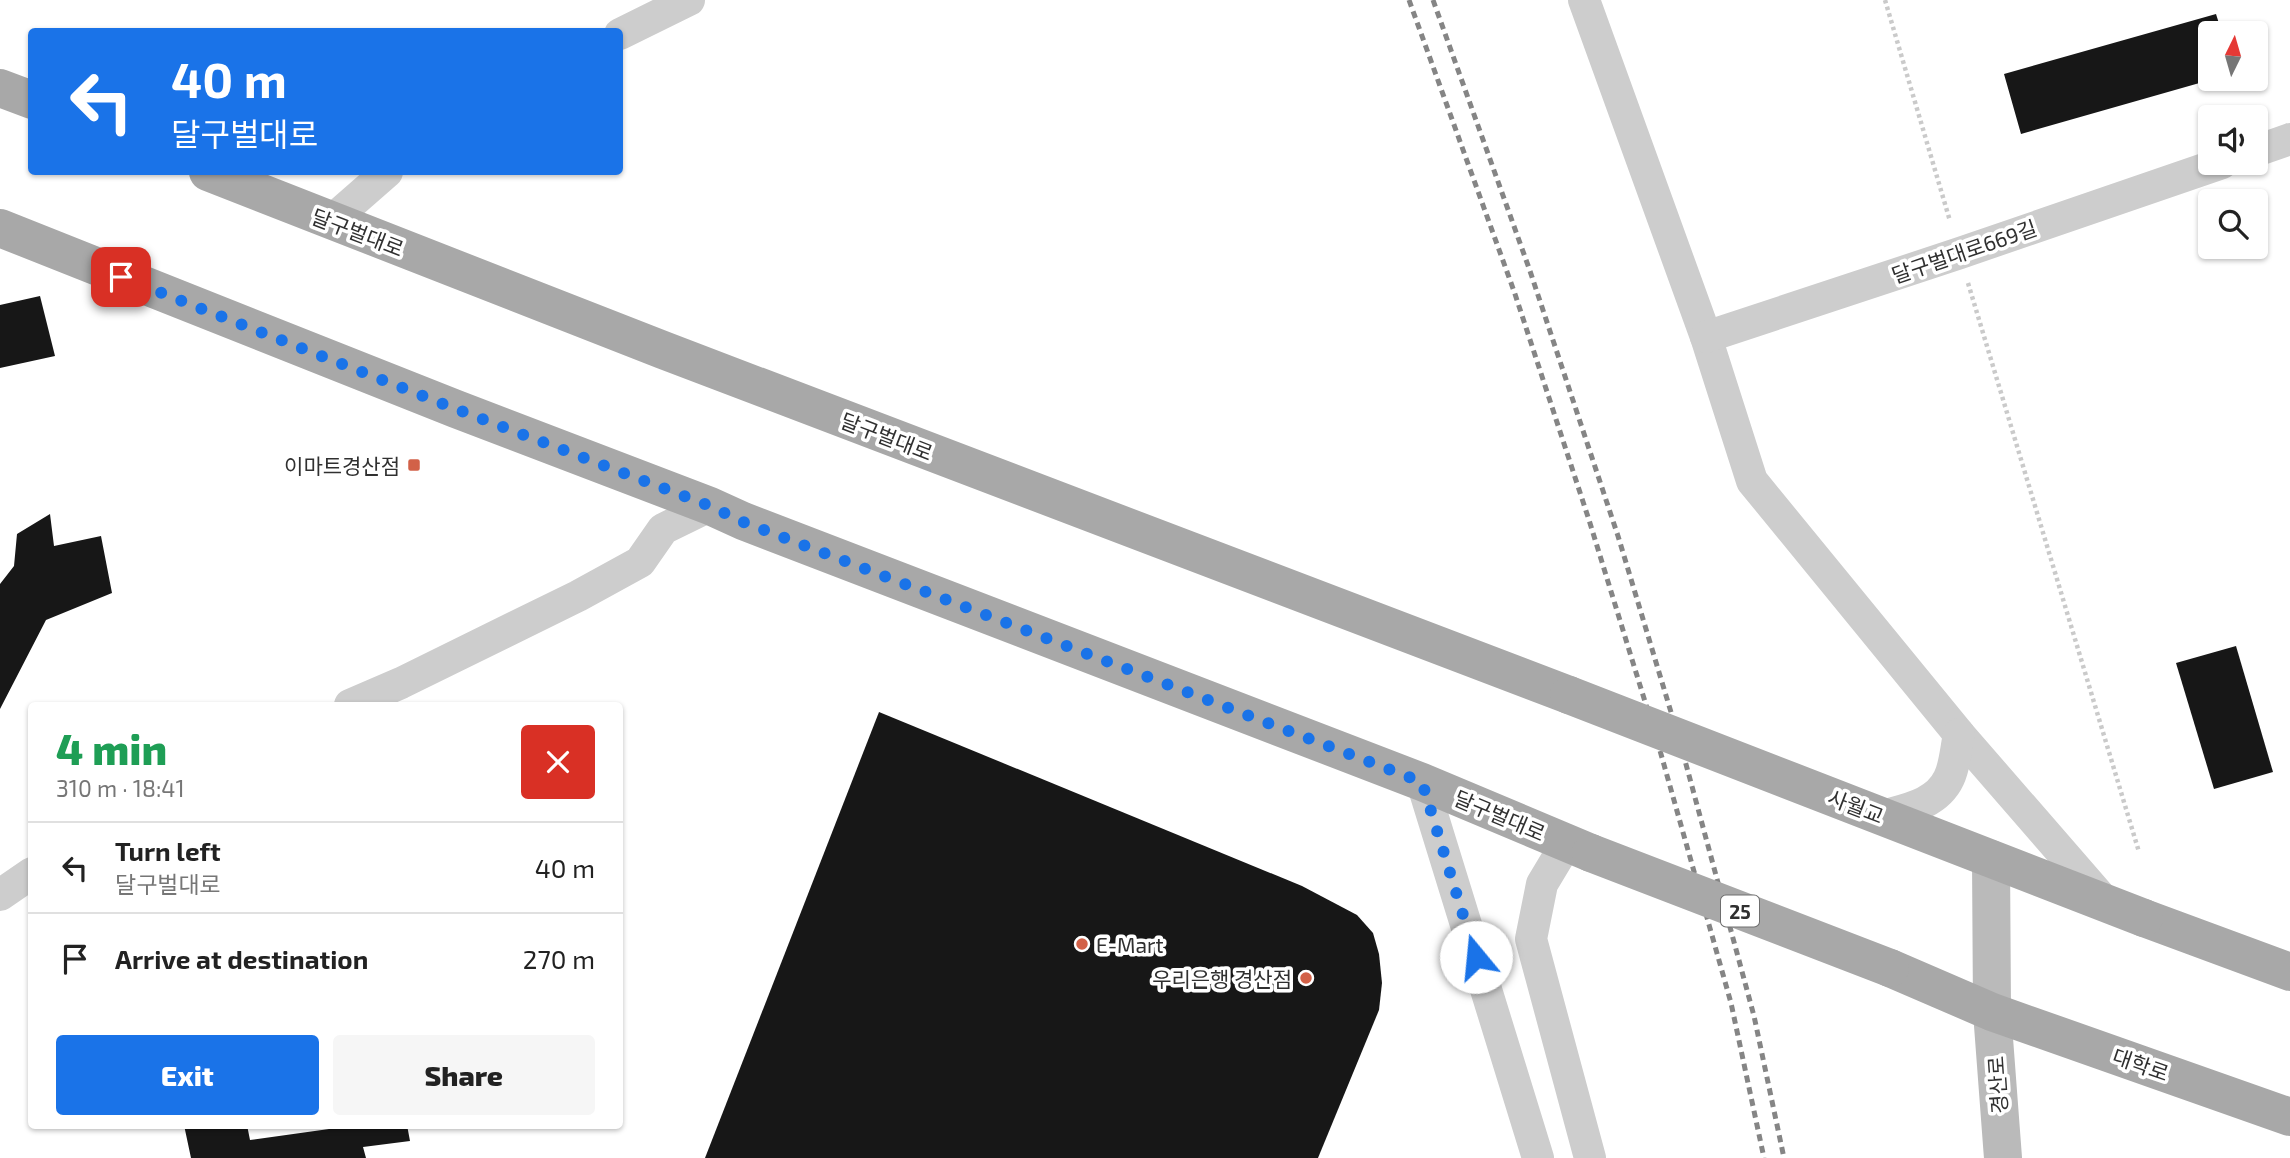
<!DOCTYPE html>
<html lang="en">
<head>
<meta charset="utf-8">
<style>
	body { margin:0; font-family:"Exo 2","Noto Sans KR",sans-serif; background:#f6f6f6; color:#222; height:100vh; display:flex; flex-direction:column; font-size:26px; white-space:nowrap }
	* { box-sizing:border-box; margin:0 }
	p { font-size:23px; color:#767676 }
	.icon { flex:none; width:38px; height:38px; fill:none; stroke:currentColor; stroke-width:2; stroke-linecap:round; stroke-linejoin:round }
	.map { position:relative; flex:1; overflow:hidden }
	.panel { position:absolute; left:28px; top:702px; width:595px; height:427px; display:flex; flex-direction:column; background:#fff; border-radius:7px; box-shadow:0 2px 5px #0004 }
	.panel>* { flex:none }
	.banner { position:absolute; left:28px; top:28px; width:595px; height:147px; border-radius:7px; box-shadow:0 2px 5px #0004; background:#1a73e8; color:#fff; overflow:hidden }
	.needle { width:46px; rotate:5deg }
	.fabs { position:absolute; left:2198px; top:21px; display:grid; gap:14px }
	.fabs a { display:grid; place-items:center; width:70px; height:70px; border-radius:7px; background:#fff; box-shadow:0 2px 5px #0004; font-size:35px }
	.pin { position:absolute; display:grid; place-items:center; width:60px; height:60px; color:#fff; margin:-30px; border-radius:14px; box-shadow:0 4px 10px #0006 }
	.me { position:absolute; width:77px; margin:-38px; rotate:343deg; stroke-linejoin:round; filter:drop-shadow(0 0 5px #0008) }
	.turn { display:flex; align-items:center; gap:24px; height:147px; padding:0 28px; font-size:32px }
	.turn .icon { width:91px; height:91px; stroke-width:2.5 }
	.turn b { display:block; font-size:49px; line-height:60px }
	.round { display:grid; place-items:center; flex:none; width:74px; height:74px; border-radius:7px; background:#f6f6f6 }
	.summary { display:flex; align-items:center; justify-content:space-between; height:119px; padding:0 28px }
	h1 { font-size:42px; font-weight:800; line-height:52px; color:#1e9e55 }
	.primary-button { display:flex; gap:14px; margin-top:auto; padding:14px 28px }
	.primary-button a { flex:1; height:80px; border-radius:7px; background:#1a73e8; color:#fff; font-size:28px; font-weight:800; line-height:80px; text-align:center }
	.primary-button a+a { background:#f6f6f6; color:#222 }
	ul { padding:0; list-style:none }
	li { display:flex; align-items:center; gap:21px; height:91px; padding:0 28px; border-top:2px solid #e0e0e0 }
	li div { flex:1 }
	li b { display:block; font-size:26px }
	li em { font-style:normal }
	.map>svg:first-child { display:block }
</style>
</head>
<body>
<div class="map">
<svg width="2290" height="1158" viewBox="0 0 2290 1158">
	<rect width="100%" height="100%" fill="#fff"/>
	<g fill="#171717">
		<polygon points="2216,14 2222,33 2210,33 2210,80 2021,134 2004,74"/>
		<polygon points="40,296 55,356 0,368 0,305"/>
		<polygon points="50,514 54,546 101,536 112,593 46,620 0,709 0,584 14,566 17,534"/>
		<polygon points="2236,646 2273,772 2214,789 2176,663"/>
		<polygon points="879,712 1302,886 1357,915 1373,933 1379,954 1382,983 1379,1010 1318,1158 705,1158"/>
		<polygon points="184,1125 247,1125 250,1140 329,1129 329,1125 407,1125 410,1141 363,1147 366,1158 191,1158"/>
	</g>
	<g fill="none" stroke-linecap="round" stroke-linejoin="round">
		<g stroke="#cacaca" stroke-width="4.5" stroke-dasharray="3.5 3.5" stroke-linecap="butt">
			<polyline points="1885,0 1950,221"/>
			<polyline points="1968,283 2139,852"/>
		</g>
		<g stroke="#cdcdcd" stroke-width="32">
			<polyline points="1584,0 1706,337 1752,481 1959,734 2105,902"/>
			<polyline points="620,34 689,0"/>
			<polyline points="2256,151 2290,139"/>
			<polyline points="331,221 387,172"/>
			<polyline points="1706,337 1960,253 2222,163"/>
			<polyline points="350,705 401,683 578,596 640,562 663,529 710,506"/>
			<polyline points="1422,782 1538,1158"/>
			<path d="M1882 816C1907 809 1937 804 1949 778 1955 766 1956 748 1959 734"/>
			<polyline points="1566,844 1542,884 1531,939 1590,1158"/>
			<polyline points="0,895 32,873"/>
		</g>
		<polyline stroke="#bababa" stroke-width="38" points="1991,859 1992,1012 2003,1158"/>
		<g stroke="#a8a8a8" stroke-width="38">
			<polyline points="0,88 32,100"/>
			<polyline points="208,172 663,350 1569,695"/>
			<polyline points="0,228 456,409 710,506 743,521 1422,782 1591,853"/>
			<polyline points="2144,918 2290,972"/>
			<polyline points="1890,968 1992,1012 2290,1117"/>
		</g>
		<g stroke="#858585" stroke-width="5" stroke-dasharray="7 5" stroke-linecap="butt">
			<polyline points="1409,0 1515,294 1589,520 1659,747 1731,1003 1764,1158"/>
			<polyline points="1433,0 1530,271 1618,536 1680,742 1754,1016 1784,1158"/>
		</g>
		<g stroke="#a8a8a8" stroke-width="38">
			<polyline points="1569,695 2144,918"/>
			<polyline points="1591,853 1890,968"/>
		</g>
	</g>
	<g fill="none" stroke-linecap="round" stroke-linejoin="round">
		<polyline stroke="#1a73e8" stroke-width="12" stroke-dasharray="0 21.6" points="121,277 456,409 710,506 743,522 1422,782 1476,957"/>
	</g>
	<g fill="#d26148" stroke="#fff" stroke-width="2.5">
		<rect x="407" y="458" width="14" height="14" rx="3.5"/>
		<circle cx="1082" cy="944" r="7"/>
		<circle cx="1306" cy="978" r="7"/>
	</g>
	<g text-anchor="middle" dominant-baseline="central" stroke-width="7" stroke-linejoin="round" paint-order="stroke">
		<rect fill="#fff" stroke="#6e6e6e" stroke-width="2" x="1721" y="895.5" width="38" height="31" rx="5"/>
		<g font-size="19" font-weight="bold" fill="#303030">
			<text x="1740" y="911">25</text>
		</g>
		<g font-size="21" fill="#303030" stroke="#fff">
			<text transform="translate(358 232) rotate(21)">달구벌대로</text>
			<text transform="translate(1964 251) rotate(-19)">달구벌대로669길</text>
			<text transform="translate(887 436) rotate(21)">달구벌대로</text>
			<text transform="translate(1856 806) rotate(21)">사월교</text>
			<text transform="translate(1500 815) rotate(23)">달구벌대로</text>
			<text transform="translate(2141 1064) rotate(19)">대학로</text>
			<text transform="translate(1997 1085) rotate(-94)">경산로</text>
		</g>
		<g font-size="21" fill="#303030" stroke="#fff" text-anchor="end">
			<text x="400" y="465">이마트경산점</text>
			<text x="1096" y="944" text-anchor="start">E-Mart</text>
			<text x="1292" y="978">우리은행 경산점</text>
		</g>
	</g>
</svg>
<div class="fabs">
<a><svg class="needle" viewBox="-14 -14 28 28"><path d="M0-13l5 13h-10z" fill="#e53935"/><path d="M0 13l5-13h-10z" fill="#767676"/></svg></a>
<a><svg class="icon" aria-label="sound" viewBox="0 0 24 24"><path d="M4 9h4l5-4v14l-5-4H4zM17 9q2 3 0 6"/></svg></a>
<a><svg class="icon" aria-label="search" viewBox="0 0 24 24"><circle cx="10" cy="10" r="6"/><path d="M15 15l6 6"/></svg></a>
</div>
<div class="pin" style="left:121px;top:277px;background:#d93025"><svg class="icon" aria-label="arrive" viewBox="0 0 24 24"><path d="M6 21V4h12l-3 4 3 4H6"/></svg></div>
<svg class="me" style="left:1476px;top:957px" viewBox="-20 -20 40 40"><circle r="19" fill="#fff"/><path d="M0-13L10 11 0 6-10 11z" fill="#1a73e8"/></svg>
<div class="banner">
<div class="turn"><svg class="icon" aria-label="left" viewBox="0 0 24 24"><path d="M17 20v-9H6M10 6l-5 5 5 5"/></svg><div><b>40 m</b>달구벌대로</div></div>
</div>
<section class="panel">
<div class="summary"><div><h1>4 min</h1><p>310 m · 18:41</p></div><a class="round" style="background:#d93025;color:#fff"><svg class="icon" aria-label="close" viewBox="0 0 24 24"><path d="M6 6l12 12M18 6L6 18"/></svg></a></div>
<ul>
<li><svg class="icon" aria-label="left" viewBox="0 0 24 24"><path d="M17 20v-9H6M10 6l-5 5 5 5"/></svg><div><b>Turn left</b><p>달구벌대로</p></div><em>40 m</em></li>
<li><svg class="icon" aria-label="arrive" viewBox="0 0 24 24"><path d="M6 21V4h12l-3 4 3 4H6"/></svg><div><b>Arrive at destination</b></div><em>270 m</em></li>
</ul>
<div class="primary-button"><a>Exit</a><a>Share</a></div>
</section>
</div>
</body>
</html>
